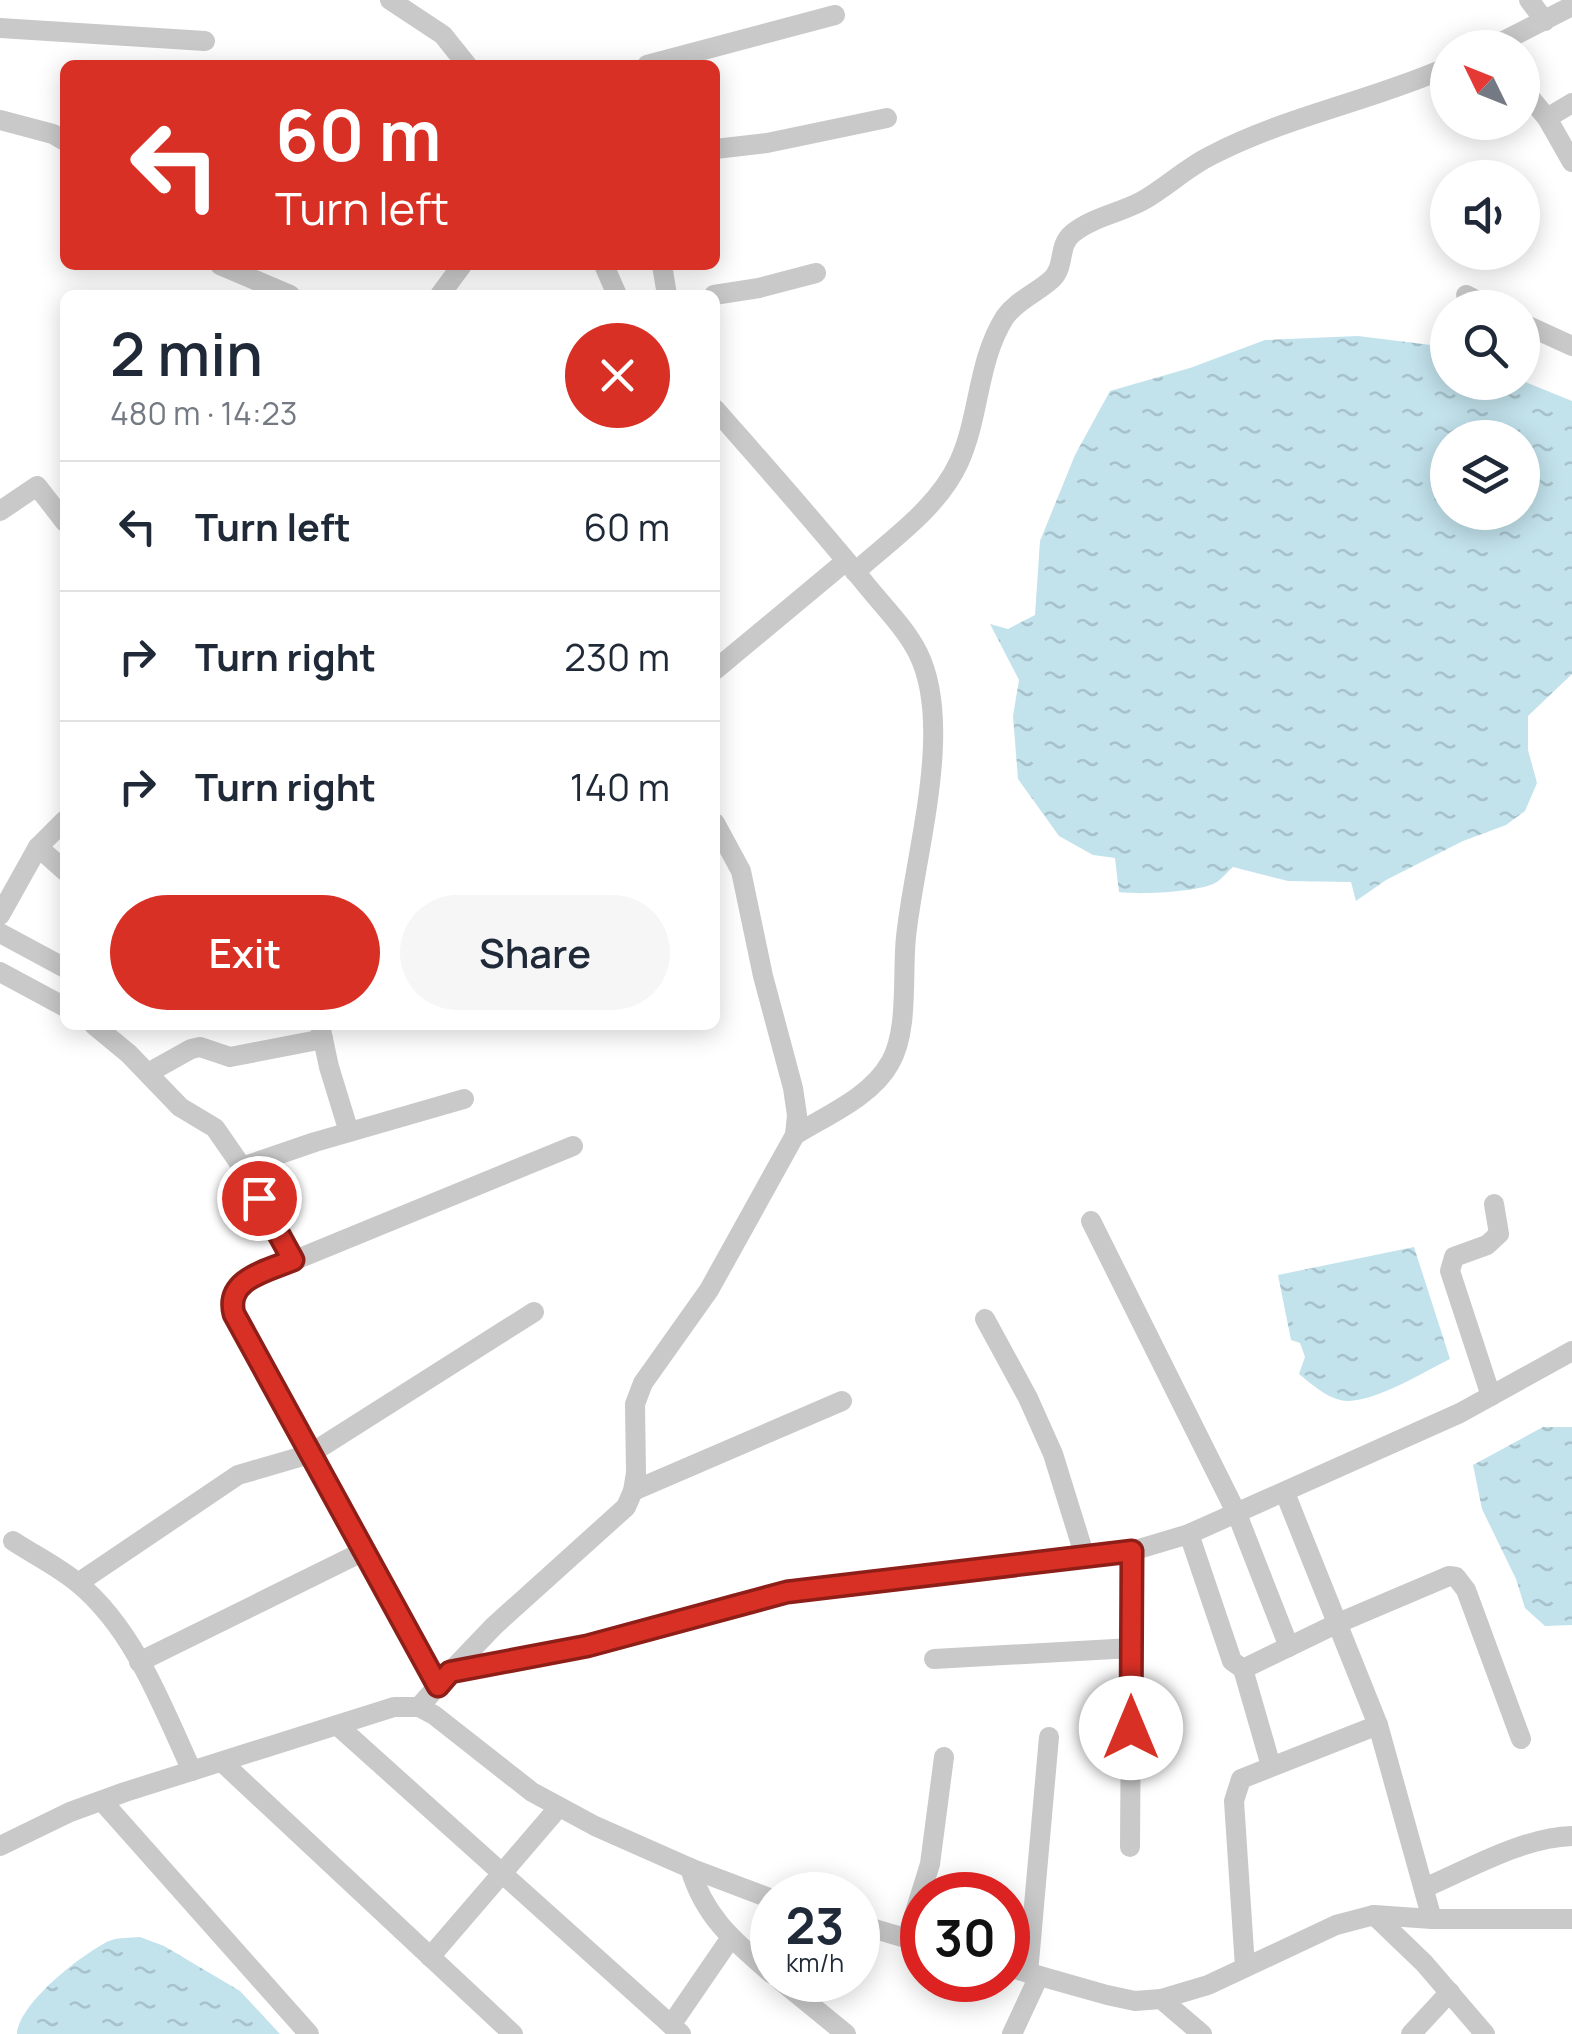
<!DOCTYPE html>
<html lang="en">
<head>
<meta charset="utf-8">
<style>
	body { margin:0; font-family:Manrope,sans-serif; background:#f6f6f7; color:#1f2937; height:100vh; display:flex; flex-direction:column; font-size:38px; white-space:nowrap }
	* { box-sizing:border-box; margin:0 }
	p { font-size:32px; color:#747a83 }
	.icon { flex:none; width:55px; height:55px; fill:none; stroke:currentColor; stroke-width:2; stroke-linecap:round; stroke-linejoin:round }
	.map { position:relative; flex:1; overflow:hidden }
	.panel { position:absolute; left:60px; top:290px; width:660px; height:740px; display:flex; flex-direction:column; background:#fff; border-radius:15px; box-shadow:0 5px 25px #0003 }
	.panel>* { flex:none }
	.guide { position:absolute; left:60px; top:60px; width:660px; height:210px; border-radius:15px; box-shadow:0 5px 25px #0003; background:#d93025; color:#fff; overflow:hidden }
	.needle { width:65px; rotate:313deg }
	.buttons { position:absolute; left:1430px; top:30px; display:grid; gap:20px }
	.buttons a { display:grid; place-items:center; width:110px; height:110px; border-radius:50%; background:#fff; box-shadow:0 5px 25px #0003; font-size:50px }
	.speed { position:absolute; left:750px; top:1872px; display:flex; gap:20px; font-size:50px; font-weight:700; text-align:center }
	.speed>* { display:grid; place-content:center; width:130px; height:130px; border-radius:50%; background:#fff; box-shadow:0 5px 25px #0003; line-height:1 }
	.speed small { font-size:25px; font-weight:400 }
	.speed .limit { border:15px solid #d22; background:#fff; color:#111 }
	.pin { position:absolute; display:grid; place-items:center; width:85px; height:85px; color:#fff; margin:-42px; border:5px solid #fff; border-radius:50%; box-shadow:0 2px 10px #0007 }
	.me { position:absolute; width:110px; margin:-55px; rotate:0deg; stroke-linejoin:round; filter:drop-shadow(0 0 8px #0008) }
	.turn { display:flex; align-items:center; gap:35px; height:210px; padding:0 50px; font-size:45px }
	.turn .icon { width:130px; height:130px; stroke-width:2.5 }
	.turn b { display:block; font-size:70px; line-height:85px }
	.round { display:grid; place-items:center; flex:none; width:105px; height:105px; border-radius:52px; background:#f6f6f7 }
	.headline { display:flex; align-items:center; justify-content:space-between; height:170px; padding:0 50px }
	h1 { font-size:60px; font-weight:600; line-height:75px }
	.primary-button { display:flex; gap:20px; margin-top:auto; padding:20px 50px }
	.primary-button a { flex:1; height:115px; border-radius:60px; background:#d93025; color:#fff; font-size:40px; font-weight:600; line-height:115px; text-align:center }
	.primary-button a+a { background:#f6f6f7; color:#1f2937 }
	ul { padding:0; list-style:none }
	li { display:flex; align-items:center; gap:30px; height:130px; padding:0 50px; border-top:2px solid #e0e1e3 }
	li div { flex:1 }
	li b { display:block; font-size:38px }
	li em { font-style:normal }
	.map>svg:first-child { display:block }
</style>
</head>
<body>
<div class="map">
<svg width="1572" height="2034" viewBox="0 0 1572 2034">
	<defs>
		<pattern id="water-ripples" width="26" height="14" patternUnits="userSpaceOnUse" patternTransform="scale(2.5)"><rect width="26" height="14" fill="#c2e2ec"/><path d="M2 4q2-2 4 0t4 0M15 11q2-2 4 0t4 0" fill="none" stroke="#a7c2cb"/></pattern>
	</defs>
	<rect width="100%" height="100%" fill="#fff"/>
	<g fill="url(#water-ripples)" fill-rule="evenodd">
		<path d="M1358 336 1447 347 1448 382 1523 381 1572 401V674L1528 716V750L1537 783 1525 811 1506 825 1463 841 1386 880 1356 901 1351 882 1288 881 1233 867C1227 872 1221 880 1215 883 1200 892 1135 895 1119 892L1115 858 1093 855 1059 836 1018 779 1013 716 1019 680 990 624 1008 629 1035 615 1040 541 1075 455 1110 391 1190 368 1265 340ZM1448 438H1522V512H1448Z"/>
		<path d="M1414 1247 1450 1359C1423 1372 1368 1407 1340 1400 1325 1396 1311 1384 1299 1374L1305 1357 1300 1343 1291 1340 1278 1275Z"/>
		<polygon points="1543,1427 1572,1427 1572,1625 1545,1626 1525,1608 1516,1579 1482,1509 1473,1465"/>
		<path d="M140 1937 164 1946 240 1991 280 2034H17C19 2003 82 1954 109 1941 119 1937 130 1938 140 1937Z"/>
	</g>
	<g fill="none" stroke-linecap="round" stroke-linejoin="round">
		<g stroke="#c9c9c9" stroke-width="20">
			<polyline points="390,0 443,35 467,65"/>
			<polyline points="1529,0 1545,21"/>
			<polyline points="0,28 205,41"/>
			<polyline points="1490,48 1572,6"/>
			<polyline points="647,65 835,15"/>
			<polyline points="1522,88 1547,118 1572,162"/>
			<polyline points="1547,118 1572,103"/>
			<polyline points="0,120 53,134 65,141"/>
			<polyline points="715,149 767,143 887,118"/>
			<polyline points="220,265 290,295"/>
			<polyline points="604,265 617,295"/>
			<polyline points="662,265 667,295"/>
			<polyline points="440,295 462,265"/>
			<polyline points="714,295 759,288 816,273"/>
			<polyline points="1466,295 1492,308"/>
			<polyline points="1522,323 1572,346"/>
			<path d="M715 409C765 466 815 522 863 581 881 604 905 627 918 653 955 727 914 857 906 937 902 974 909 1031 890 1063 871 1097 827 1115 795 1135"/>
			<polyline points="0,511 37,486 65,522"/>
			<path d="M855 572C892 539 938 508 959 462 980 416 977 361 1005 317 1017 300 1037 293 1052 279 1066 265 1057 246 1073 233 1093 217 1120 213 1142 201 1167 187 1187 167 1212 155 1287 116 1371 101 1448 67"/>
			<polyline points="715,670 846,561"/>
			<polyline points="38,847 65,871"/>
			<polyline points="0,915 38,847 65,820"/>
			<polyline points="0,933 65,968"/>
			<polyline points="0,972 65,1007"/>
			<polyline points="94,1025 129,1054 180,1107 215,1128 242,1167 293,1261"/>
			<polyline points="320,1025 329,1067 349,1132"/>
			<polyline points="148,1073 191,1049 200,1047 230,1057 323,1039"/>
			<polyline points="242,1167 315,1142 464,1099"/>
			<polyline points="1091,1221 1237,1514 1289,1647"/>
			<polyline points="985,1319 1028,1398 1053,1454 1085,1557"/>
			<polyline points="1491,1396 1450,1271 1454,1257 1487,1245 1499,1234 1494,1204"/>
			<polyline points="633,1491 842,1401"/>
			<polyline points="1285,1493 1378,1725 1432,1919"/>
			<polyline points="1189,1534 1232,1661 1243,1669 1336,1624 1449,1576 1456,1577 1466,1590 1521,1739"/>
			<path d="M13 1541C34 1555 59 1567 79 1584 135 1631 162 1706 192 1771"/>
			<polyline points="78,1583 238,1475 310,1454 534,1312"/>
			<polyline points="934,1659 1132,1648"/>
			<polyline points="139,1662 364,1551"/>
			<polyline points="1243,1669 1271,1766"/>
			<polyline points="450,1672 494,1626 626,1507 633,1491 636,1473 635,1404 643,1383 709,1290 795,1135 797,1115 793,1088 763,976 741,871 715,823"/>
			<path d="M438 1686 233 1314C230 1299 233 1292 244 1281L573 1146"/>
			<polyline points="419,1707 450,1672 587,1646 736,1603 838,1585 987,1570 1132,1551 1189,1534 1460,1413 1572,1351"/>
			<polyline points="337,1725 681,2034"/>
			<polyline points="222,1762 513,2034"/>
			<polyline points="102,1801 309,2034"/>
			<polyline points="0,1846 70,1812 125,1792 394,1707 419,1707 434,1715 532,1792 595,1826 690,1868 772,1899"/>
			<polyline points="1130,1847 1132,1551"/>
			<path d="M690 1868C704 1917 735 1942 772 1974"/>
			<path d="M1424 1888C1471 1868 1521 1838 1572 1836"/>
			<polyline points="1374,1915 1424,1963 1485,2034"/>
			<polyline points="858,1924 922,1943"/>
			<polyline points="907,1938 930,1864 944,1757"/>
			<polyline points="430,1957 559,1807"/>
			<polyline points="1008,1967 1107,1995 1135,2001 1161,1999 1208,1985 1336,1925 1374,1915 1432,1919 1572,1919"/>
			<polyline points="1245,1967 1234,1801 1241,1779 1378,1725"/>
			<polyline points="1028,1973 1049,1737"/>
			<polyline points="780,1980 846,2034"/>
			<polyline points="1161,1999 1202,2034"/>
			<polyline points="671,2025 730,1939"/>
			<polyline points="1012,2034 1039,1976"/>
			<polyline points="1411,2034 1450,1992"/>
		</g>
	</g>
	<g fill="none" stroke-linecap="round" stroke-linejoin="round">
		<defs>
			<path id="route" d="M259 1198 293 1260C267 1271 225 1279 234 1314L438 1686 450 1672 587 1646 787 1592 1132 1551 1131 1728"/>
		</defs>
		<use href="#route" stroke="#8d1f18" stroke-width="25"/>
		<use href="#route" stroke="#d93025" stroke-width="18"/>
	</g>
</svg>
<div class="buttons">
<a><svg class="needle" viewBox="-14 -14 28 28"><path d="M0-13l5 13h-10z" fill="#e53935"/><path d="M0 13l5-13h-10z" fill="#747a83"/></svg></a>
<a><svg class="icon" aria-label="sound" viewBox="0 0 24 24"><path d="M4 9h4l5-4v14l-5-4H4zM17 9q2 3 0 6"/></svg></a>
<a><svg class="icon" aria-label="search" viewBox="0 0 24 24"><circle cx="10" cy="10" r="6"/><path d="M15 15l6 6"/></svg></a>
<a><svg class="icon" aria-label="layers" viewBox="0 0 24 24"><path d="M12 4l9 5-9 5-9-5zM3 14l9 5 9-5"/></svg></a>
</div>
<div class="speed"><div>23<small>km/h</small></div><div class="limit">30</div></div>
<div class="pin" style="left:259px;top:1198px;background:#d93025"><svg class="icon" aria-label="arrive" viewBox="0 0 24 24"><path d="M6 21V4h12l-3 4 3 4H6"/></svg></div>
<svg class="me" style="left:1131px;top:1728px" viewBox="-20 -20 40 40"><circle r="19" fill="#fff"/><path d="M0-13L10 11 0 6-10 11z" fill="#d93025"/></svg>
<div class="guide">
<div class="turn"><svg class="icon" aria-label="left" viewBox="0 0 24 24"><path d="M17 20v-9H6M10 6l-5 5 5 5"/></svg><div><b>60 m</b>Turn left</div></div>
</div>
<section class="panel">
<div class="headline"><div><h1>2 min</h1><p>480 m · 14:23</p></div><a class="round" style="background:#d93025;color:#fff"><svg class="icon" aria-label="close" viewBox="0 0 24 24"><path d="M6 6l12 12M18 6L6 18"/></svg></a></div>
<ul>
<li><svg class="icon" aria-label="left" viewBox="0 0 24 24"><path d="M17 20v-9H6M10 6l-5 5 5 5"/></svg><div><b>Turn left</b></div><em>60 m</em></li>
<li><svg class="icon" aria-label="right" viewBox="0 0 24 24"><path d="M7 20v-9h11M14 6l5 5-5 5"/></svg><div><b>Turn right</b></div><em>230 m</em></li>
<li><svg class="icon" aria-label="right" viewBox="0 0 24 24"><path d="M7 20v-9h11M14 6l5 5-5 5"/></svg><div><b>Turn right</b></div><em>140 m</em></li>
</ul>
<div class="primary-button"><a>Exit</a><a>Share</a></div>
</section>
</div>
</body>
</html>
